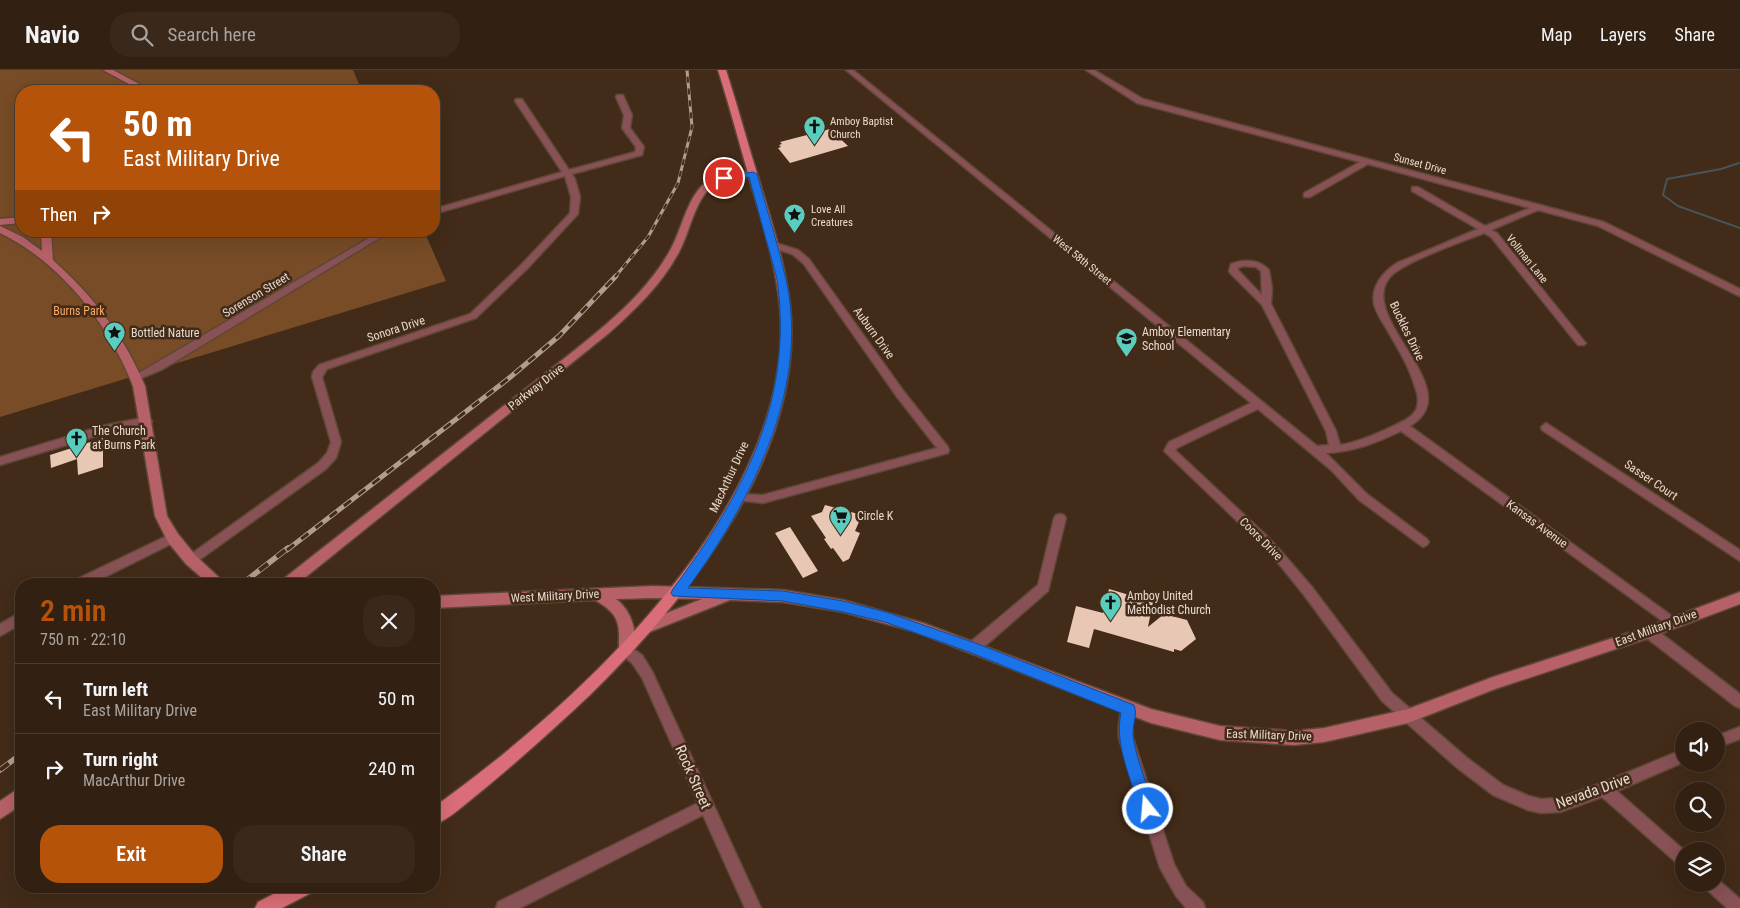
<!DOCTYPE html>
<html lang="en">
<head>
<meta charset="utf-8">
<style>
	body { margin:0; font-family:"Roboto Condensed",sans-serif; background:#3a281b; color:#f1f3f6; height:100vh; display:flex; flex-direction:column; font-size:19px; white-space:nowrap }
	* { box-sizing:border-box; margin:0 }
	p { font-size:16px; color:#a8a39f }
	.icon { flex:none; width:28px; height:28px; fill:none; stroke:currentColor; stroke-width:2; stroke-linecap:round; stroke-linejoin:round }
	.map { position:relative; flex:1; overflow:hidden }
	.sheet { position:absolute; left:15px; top:508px; width:425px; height:315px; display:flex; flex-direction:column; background:#322012; border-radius:20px; box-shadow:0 5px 20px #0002,0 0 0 1px #4d3e32 }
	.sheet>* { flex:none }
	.hud { position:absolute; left:15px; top:15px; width:425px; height:152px; border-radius:20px; box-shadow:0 5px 20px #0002,0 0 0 1px #4d3e32; background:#b45309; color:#fff; overflow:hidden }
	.fabs { position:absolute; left:1675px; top:652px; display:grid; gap:10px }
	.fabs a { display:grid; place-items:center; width:50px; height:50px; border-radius:50%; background:#322012; box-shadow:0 5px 20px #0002,0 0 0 1px #4d3e32; font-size:25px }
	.pin { position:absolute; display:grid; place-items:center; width:42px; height:42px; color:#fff; margin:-21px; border:2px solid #fff; border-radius:50%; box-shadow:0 1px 5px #0007 }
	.me { position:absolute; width:55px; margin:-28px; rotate:343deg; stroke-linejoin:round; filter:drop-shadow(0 0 4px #0008) }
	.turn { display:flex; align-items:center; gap:18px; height:105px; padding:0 25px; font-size:22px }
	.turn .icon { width:65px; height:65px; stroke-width:2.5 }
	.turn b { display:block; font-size:35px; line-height:42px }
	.then { display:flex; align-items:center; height:48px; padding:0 25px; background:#0003; gap:10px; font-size:19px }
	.round { display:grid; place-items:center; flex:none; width:52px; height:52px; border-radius:20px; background:#3a281b }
	.head { display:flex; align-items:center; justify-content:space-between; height:85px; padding:0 25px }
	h1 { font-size:30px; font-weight:600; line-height:38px; color:#b45309 }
	.button { display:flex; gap:10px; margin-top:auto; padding:10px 25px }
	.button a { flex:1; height:58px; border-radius:20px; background:#b45309; color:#fff; font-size:20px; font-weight:600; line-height:58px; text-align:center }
	.button a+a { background:#3a281b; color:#f1f3f6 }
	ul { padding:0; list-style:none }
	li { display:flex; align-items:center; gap:15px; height:70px; padding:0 25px; border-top:1px solid #4d3e32 }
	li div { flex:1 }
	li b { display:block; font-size:19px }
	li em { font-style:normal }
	header { display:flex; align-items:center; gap:30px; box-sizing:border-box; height:70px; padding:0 25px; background:#322012; border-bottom:1px solid #4d3e32 }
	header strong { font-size:24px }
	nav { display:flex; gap:28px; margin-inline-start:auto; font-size:18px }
	.search { width:350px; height:45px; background:#3a281b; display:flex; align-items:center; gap:12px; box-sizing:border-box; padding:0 18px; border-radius:20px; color:#a8a39f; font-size:19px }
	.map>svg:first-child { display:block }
</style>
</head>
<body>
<header>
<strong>Navio</strong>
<div class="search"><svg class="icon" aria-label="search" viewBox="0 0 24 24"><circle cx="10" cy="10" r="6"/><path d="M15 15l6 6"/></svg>Search here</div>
<nav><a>Map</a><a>Layers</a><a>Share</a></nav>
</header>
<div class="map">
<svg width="1740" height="838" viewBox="0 0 1740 838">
	<rect width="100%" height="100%" fill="#422b18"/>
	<polygon fill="#774c26" points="0,0 353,0 362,21 21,21 21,161 424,161 446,211 0,347"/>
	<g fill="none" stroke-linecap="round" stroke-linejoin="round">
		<polyline stroke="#47545a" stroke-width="2" points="1739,93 1721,99 1667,109 1663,125 1678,136 1740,158"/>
	</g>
	<g fill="#e8c7b4">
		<polygon points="830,59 848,76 790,93 778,78 781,77 779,75 782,74 780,72"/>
		<polygon points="103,368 103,397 78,405 77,389 51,398 50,385"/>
		<polygon points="825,435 862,445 855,461 860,463 849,489 843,492 833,478 831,479 824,469 826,468 811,446 822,442"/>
		<polygon points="790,457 818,501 803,508 775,463"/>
		<polygon points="1109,519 1153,532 1148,557 1164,544 1187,550 1196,569 1181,581 1174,579 1174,582 1094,559 1089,578 1067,572 1076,536 1103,543"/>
	</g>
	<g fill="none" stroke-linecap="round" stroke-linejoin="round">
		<defs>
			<g id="street">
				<path d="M846 0H853L1317 376 1329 375 1326 361 1262 235 1230 203 1229 201 1231 194C1244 189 1259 189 1269 200L1272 218 1271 234 1336 361 1340 375C1358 372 1374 365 1391 357 1399 353 1411 349 1416 340 1419 333 1418 324 1415 317 1409 296 1397 277 1386 258 1382 251 1376 243 1374 234 1371 216 1383 202 1397 193L1478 159 1412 121V117H1418L1485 156 1530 138 1368 94 1310 127H1304V123L1360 92 1137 33 1086 0H1094L1143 29 1604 152 1740 219V226L1737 225 1598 156 1538 140 1491 160 1497 163 1584 271 1586 273 1584 275H1578L1491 167 1484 163C1464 171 1403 192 1390 207 1355 249 1471 320 1410 356L1676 549 1678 553 1676 557 1672 558 1401 361C1376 373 1353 382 1326 383L1367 424 1427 469 1429 472 1427 475 1423 477 1359 430 1331 400 1258 339 1177 378 1175 380 1268 467 1287 488 1312 517 1392 623 1466 687 1503 715 1529 726 1541 729 1560 728 1602 713 1684 679V692L1617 721 1685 781H1684V797L1679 795 1602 727 1560 742 1541 743 1528 740 1493 725 1456 697 1382 631 1304 525 1279 494 1260 473 1164 381 1169 372 1251 333ZM1243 196 1256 197 1261 201 1262 225 1238 200V198Z"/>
				<polygon points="617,25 623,25 632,45 630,58 644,77 642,85 572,104 575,109 580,127 578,144 527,199 476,248 327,299 322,307 341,372 336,388 326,399 195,493 187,493 185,490 187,487 318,393 327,383 331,372 312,307 313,302 319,295 470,244 521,195 570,143 571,127 565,106 434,144 434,139 562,102 515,31 516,29 522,29 569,100 635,82 636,77 622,58 624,45 616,27"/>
				<polygon points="381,161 391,161 163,299 137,310 132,307"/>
				<polygon points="773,172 798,180 809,189 905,323 948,377 949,380 948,383 763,433 737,430 735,427 737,424 763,425 937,378 897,327 803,193 792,184 770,177 770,173"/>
				<polygon points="147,347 152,351 151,354 103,364 0,395 0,387 102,356"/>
				<polygon points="1546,353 1740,480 1740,491 1542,360 1541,357"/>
				<polygon points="1060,444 1064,445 1066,448 1048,521 978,582 973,584 968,582 967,578 968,574 1038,515 1054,448 1056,445"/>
				<polygon points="173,463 177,465 179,468 177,471 91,514 73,514 75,510"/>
				<polygon points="21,542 21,554 0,566 0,554"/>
				<polygon points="1649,557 1654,558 1740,624 1740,638 1735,636 1644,566 1643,562 1644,558"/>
				<polygon points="626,574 642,585 652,601 761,838 745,838 703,745 520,838 496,838 498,832 698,733 642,608 632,593 621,584 620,580 621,576"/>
				<path d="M1129 633 1134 635 1136 639 1132 655 1133 668 1174 794 1186 816 1203 832 1205 838H1186L1176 826 1160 798 1119 668C1118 656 1119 646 1124 635Z"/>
				<polygon points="1740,657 1740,669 1716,678 1716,666"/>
				<polygon points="1716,808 1740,829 1740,838 1727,838 1706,819 1703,814 1716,814"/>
			</g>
			<g id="secondary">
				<polygon points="103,0 113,0 152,21 142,21"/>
				<path d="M753 101 757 104 756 106C742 109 724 106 712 116 694 132 690 162 679 182 662 214 636 239 609 263L297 514H280L282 510 575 280C610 252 645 223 668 184 682 162 685 130 705 113 718 102 738 103 753 101Z"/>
				<polygon points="21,147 21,153 0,155 0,149"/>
				<path d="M0 156 23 167 42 181 41 161H51L53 190C92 225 125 267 145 316L167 446 178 464 196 486 226 514H209L186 494 168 472 155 446 133 316C109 254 60 192 0 163Z"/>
				<path d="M653 516 783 520 843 530 923 553 1151 639 1220 656 1294 661 1324 658 1408 639 1493 607 1647 557 1740 522V534L1649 568 1495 619 1408 653 1324 672 1294 675 1220 670 1151 653 916 562 843 542 783 532 730 530 647 563 642 561 640 557 642 553 702 529 653 528 616 529C632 541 640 566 631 584L626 586 621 584C618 579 619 574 619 568 620 548 612 540 595 530L434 538V526Z"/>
				<polygon points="21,717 21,735 0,749 0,731"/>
			</g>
			<g id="primary">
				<path d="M718 0H726C738 37 748 75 760 113 772 153 785 193 790 235 806 383 689 528 590 625 554 659 517 692 478 724 465 734 450 749 434 755V737C577 634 782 447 781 256 780 208 765 161 751 114 740 76 730 38 718 0Z"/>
				<polygon points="289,816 315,816 313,822 282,838 255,838 258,832"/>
			</g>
		</defs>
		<use href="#street" stroke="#5d4735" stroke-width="3"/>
		<use href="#secondary" stroke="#5d4735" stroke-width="3"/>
		<use href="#primary" stroke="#5d4735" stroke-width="3"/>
		<use href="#street" fill="#875155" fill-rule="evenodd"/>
		<use href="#secondary" fill="#b66168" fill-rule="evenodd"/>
		<use href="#primary" fill="#da6d77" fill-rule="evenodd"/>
		<defs>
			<polyline id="rail-far2" points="615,207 648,167 678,113 692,57 687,0"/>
			<polyline id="rail-far1" points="287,480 508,309 559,266 616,206"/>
			<g id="rail">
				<polyline points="242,514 288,478"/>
				<polyline points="0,700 21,684"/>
			</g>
		</defs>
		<use href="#rail-far2" stroke="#b09d90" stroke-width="3"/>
		<use href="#rail-far1" stroke="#b09d90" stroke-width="5"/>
		<use href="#rail" stroke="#b09d90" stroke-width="5.5"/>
		<use href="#rail-far2" stroke="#422b18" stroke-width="2" stroke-dasharray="6" stroke-linecap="butt"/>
		<use href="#rail-far1" stroke="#422b18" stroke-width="3" stroke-dasharray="9" stroke-linecap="butt"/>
		<use href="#rail" stroke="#422b18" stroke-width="4" stroke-dasharray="11" stroke-linecap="butt"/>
	</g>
	<path fill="#1a73e8" stroke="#114b97" d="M753 102 757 104C767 141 779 177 787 214 809 322 749 434 688 518L783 521 843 531 886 542 978 574 1134 635C1138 644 1132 656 1133 666 1136 688 1148 718 1155 739L1153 744 1148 746 1142 744 1140 739C1131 709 1114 674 1121 643L969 582 885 552 843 542 783 531 673 526 671 523 673 519C741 427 792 336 778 217 777 205 772 192 769 180 762 156 756 132 749 107L724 110 720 108 724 106Z"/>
	<defs>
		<symbol id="church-pin" viewBox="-11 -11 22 30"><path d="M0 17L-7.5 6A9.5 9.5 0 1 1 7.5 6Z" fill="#59cebf" stroke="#422b18"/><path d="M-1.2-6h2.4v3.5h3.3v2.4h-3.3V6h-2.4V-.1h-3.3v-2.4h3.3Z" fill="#111"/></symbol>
		<symbol id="sight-pin" viewBox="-11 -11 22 30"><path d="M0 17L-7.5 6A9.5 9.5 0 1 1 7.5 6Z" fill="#59cebf" stroke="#422b18"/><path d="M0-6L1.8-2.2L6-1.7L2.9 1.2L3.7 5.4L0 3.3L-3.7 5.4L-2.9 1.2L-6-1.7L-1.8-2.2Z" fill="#111"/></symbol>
		<symbol id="school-pin" viewBox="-11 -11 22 30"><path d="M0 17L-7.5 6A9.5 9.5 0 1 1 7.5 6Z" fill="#59cebf" stroke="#422b18"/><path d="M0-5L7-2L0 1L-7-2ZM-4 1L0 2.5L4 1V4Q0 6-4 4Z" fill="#111"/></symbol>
		<symbol id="supermarket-pin" viewBox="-11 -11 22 30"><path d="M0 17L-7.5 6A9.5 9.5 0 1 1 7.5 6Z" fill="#59cebf" stroke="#422b18"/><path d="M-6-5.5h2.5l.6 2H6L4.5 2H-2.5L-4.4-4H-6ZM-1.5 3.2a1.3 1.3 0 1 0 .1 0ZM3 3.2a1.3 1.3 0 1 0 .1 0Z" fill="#111"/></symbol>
	</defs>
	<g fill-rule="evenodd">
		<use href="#church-pin" x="802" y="44" width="25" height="34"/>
		<use href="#sight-pin" x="782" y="132" width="25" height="34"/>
		<use href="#sight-pin" x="102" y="250" width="25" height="34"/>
		<use href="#school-pin" x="1114" y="256" width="25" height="34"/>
		<use href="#church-pin" x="64" y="356" width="25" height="34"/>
		<use href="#supermarket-pin" x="828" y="434" width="25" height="34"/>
		<use href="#church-pin" x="1098" y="520" width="25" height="34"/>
	</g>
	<g text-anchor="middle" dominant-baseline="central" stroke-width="5" stroke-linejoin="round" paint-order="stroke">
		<g font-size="11" fill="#e9d9ce" stroke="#422b18" text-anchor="start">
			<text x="830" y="51">Amboy Baptist<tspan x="830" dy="13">Church</tspan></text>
			<text x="811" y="139">Love All<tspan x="811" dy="13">Creatures</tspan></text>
		</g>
		<g font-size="11" fill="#e9d9ce" stroke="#422b18">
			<text transform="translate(1420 94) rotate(15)">Sunset Drive</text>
			<text transform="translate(1527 189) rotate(51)">Vollman Lane</text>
			<text transform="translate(1082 190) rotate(39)">West 58th Street</text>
		</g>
		<g font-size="12" fill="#e9d9ce" stroke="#422b18">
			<text transform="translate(256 225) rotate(-31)">Sorenson Street</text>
			<text transform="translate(396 259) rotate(-18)">Sonora Drive</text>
			<text transform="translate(1407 261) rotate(64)">Buckles Drive</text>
			<text transform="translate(874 263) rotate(54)">Auburn Drive</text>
			<text transform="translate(536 317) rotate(-38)">Parkway Drive</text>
			<text transform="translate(729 407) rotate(-65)">MacArthur Drive</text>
			<text transform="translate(1651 410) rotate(34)">Sasser Court</text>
			<text transform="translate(1537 454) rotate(36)">Kansas Avenue</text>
			<text transform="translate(1261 469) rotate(45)">Coors Drive</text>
			<text transform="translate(555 526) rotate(-3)">West Military Drive</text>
			<text transform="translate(1656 558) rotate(-20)">East Military Drive</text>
			<text transform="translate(1269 665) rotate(2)">East Military Drive</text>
		</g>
		<g font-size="12" fill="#fca964" stroke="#422b18">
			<text x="79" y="241">Burns Park</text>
		</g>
		<g font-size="12" fill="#e9d9ce" stroke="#422b18" text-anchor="start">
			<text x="1142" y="262">Amboy Elementary<tspan x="1142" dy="14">School</tspan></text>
			<text x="131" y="263">Bottled Nature</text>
			<text x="92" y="361">The Church<tspan x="92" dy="14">at Burns Park</tspan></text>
			<text x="857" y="446">Circle K</text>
			<text x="1127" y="526">Amboy United<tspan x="1127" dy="14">Methodist Church</tspan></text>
		</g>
		<g font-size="15" fill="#e9d9ce" stroke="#422b18">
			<text transform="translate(693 707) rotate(66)">Rock Street</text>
			<text transform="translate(1593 721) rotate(-20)">Nevada Drive</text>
		</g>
	</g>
</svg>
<div class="fabs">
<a><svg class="icon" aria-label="sound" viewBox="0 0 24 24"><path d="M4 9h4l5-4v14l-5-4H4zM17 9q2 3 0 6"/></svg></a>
<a><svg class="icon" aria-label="search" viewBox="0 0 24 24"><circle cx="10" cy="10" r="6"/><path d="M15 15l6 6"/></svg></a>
<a><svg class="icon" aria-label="layers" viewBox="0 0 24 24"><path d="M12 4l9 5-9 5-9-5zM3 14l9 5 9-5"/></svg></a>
</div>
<div class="pin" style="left:724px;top:108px;background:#d93025"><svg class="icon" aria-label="arrive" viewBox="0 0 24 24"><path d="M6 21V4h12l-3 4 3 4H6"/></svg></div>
<svg class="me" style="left:1148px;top:739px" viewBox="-20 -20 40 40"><circle r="17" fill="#1a73e8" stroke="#fff" stroke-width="3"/><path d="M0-11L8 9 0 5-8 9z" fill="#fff"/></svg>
<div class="hud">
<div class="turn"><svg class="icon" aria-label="left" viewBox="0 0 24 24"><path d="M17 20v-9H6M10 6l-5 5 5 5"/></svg><div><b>50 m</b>East Military Drive</div></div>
<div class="then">Then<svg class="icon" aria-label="right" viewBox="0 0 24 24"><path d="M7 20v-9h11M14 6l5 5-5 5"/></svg></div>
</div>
<section class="sheet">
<div class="head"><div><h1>2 min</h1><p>750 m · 22:10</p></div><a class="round"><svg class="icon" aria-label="close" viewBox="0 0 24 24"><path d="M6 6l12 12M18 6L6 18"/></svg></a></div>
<ul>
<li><svg class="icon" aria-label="left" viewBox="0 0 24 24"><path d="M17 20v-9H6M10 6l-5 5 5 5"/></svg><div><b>Turn left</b><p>East Military Drive</p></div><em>50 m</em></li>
<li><svg class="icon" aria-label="right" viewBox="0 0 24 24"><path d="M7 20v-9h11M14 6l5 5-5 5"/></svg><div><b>Turn right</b><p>MacArthur Drive</p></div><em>240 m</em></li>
</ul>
<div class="button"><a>Exit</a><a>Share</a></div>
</section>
</div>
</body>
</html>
